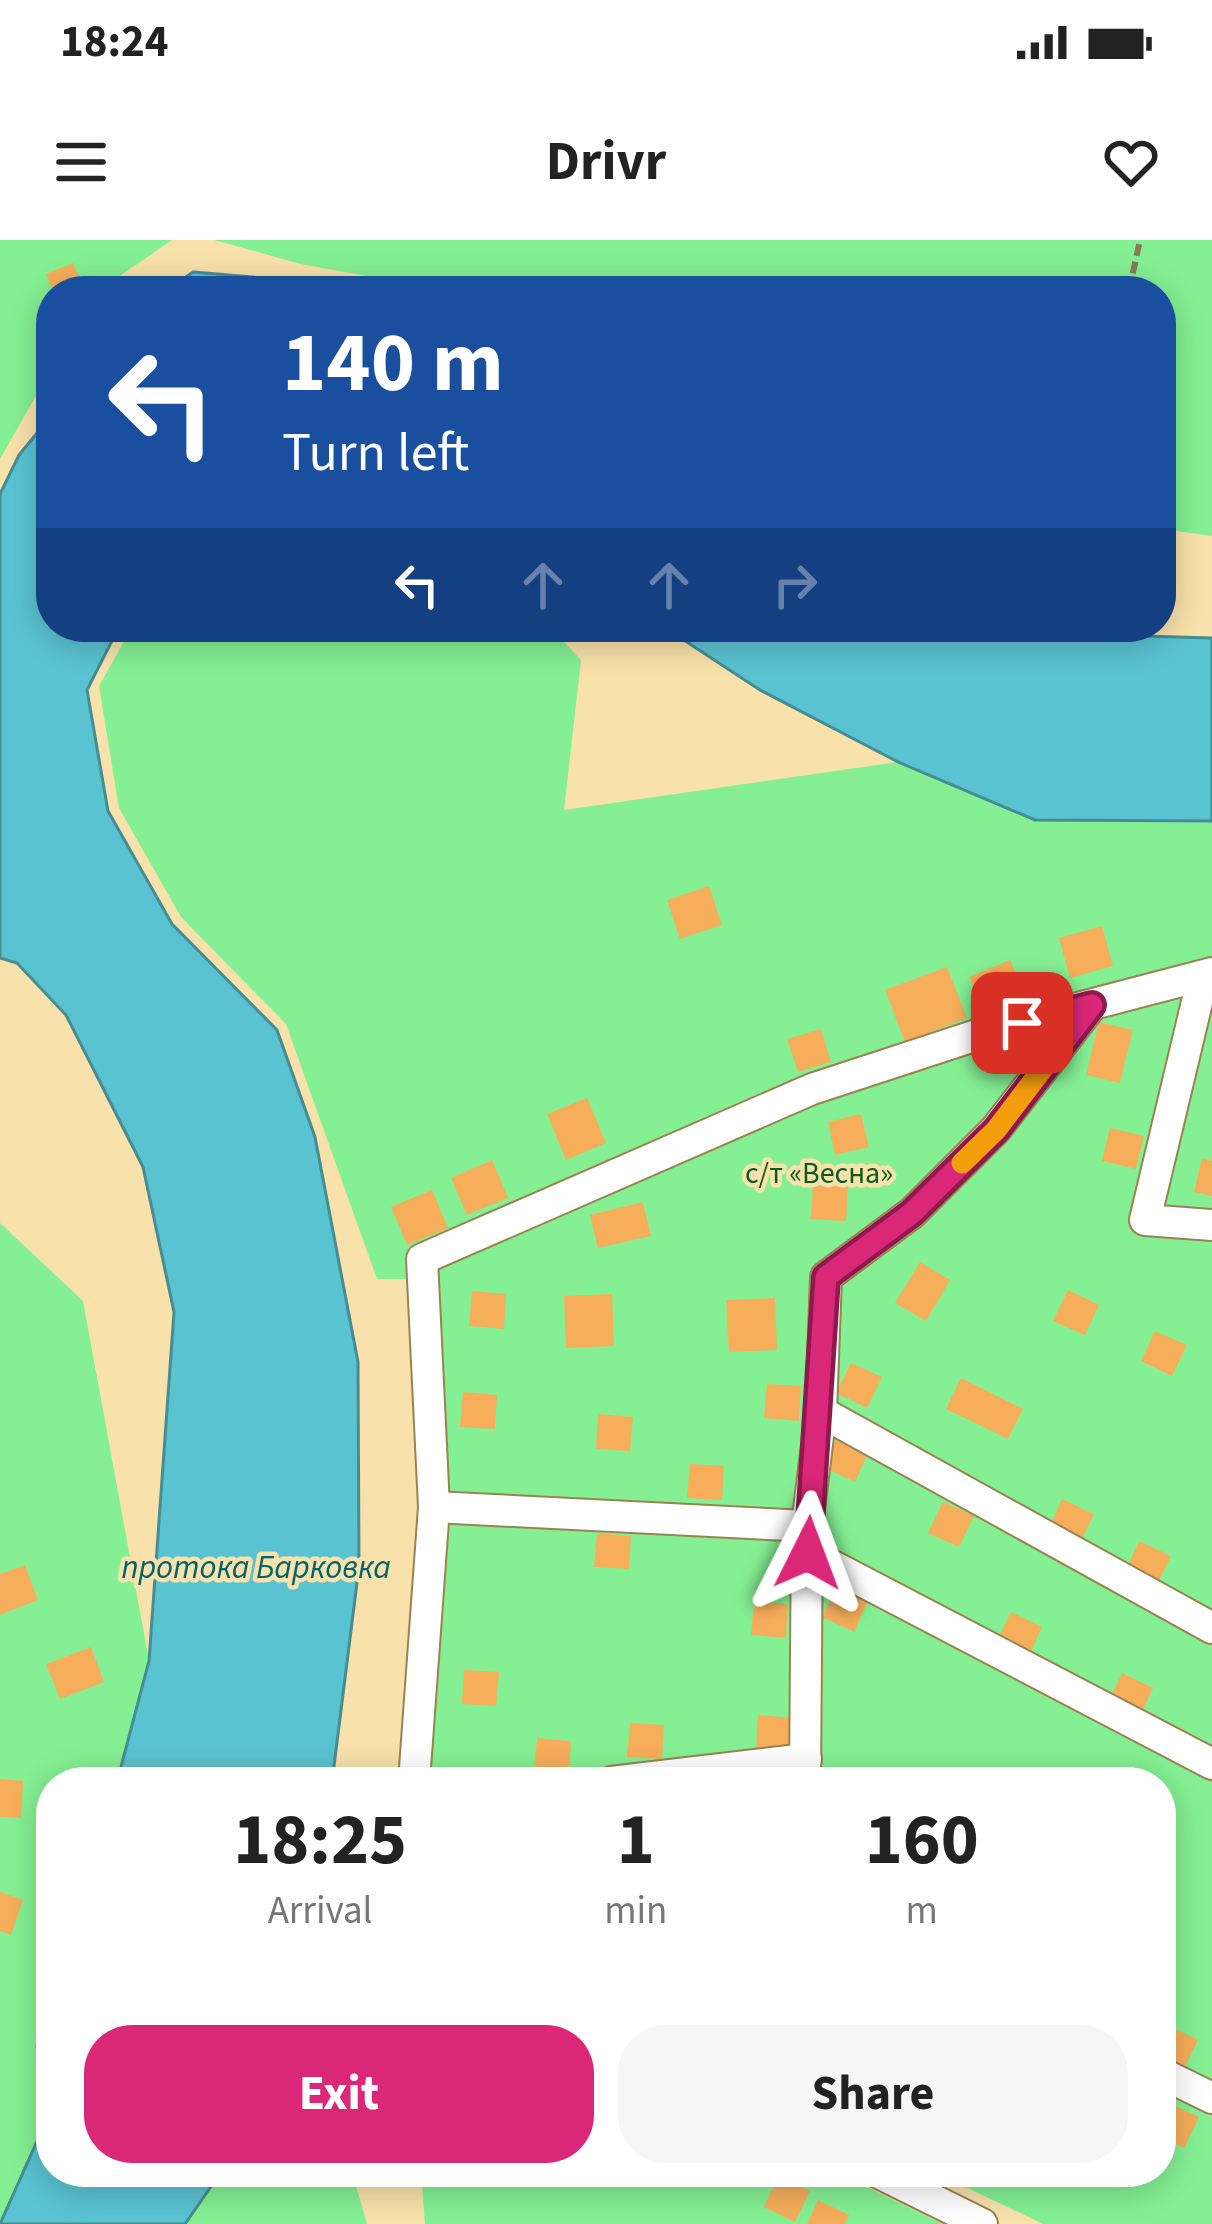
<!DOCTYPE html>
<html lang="en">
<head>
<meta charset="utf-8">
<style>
	body { margin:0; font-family:"Source Sans 3",sans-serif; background:#f6f6f6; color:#222; height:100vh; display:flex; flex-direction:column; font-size:45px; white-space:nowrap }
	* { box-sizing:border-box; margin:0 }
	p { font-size:39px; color:#767676 }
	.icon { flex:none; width:66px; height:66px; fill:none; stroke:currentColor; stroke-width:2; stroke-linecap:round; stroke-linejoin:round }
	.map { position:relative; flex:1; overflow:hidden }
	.sheet { position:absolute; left:36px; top:1527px; width:1140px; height:420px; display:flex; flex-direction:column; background:#fff; border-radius:48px; box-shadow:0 6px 30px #0003 }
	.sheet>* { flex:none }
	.guide { position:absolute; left:36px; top:36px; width:1140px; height:366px; border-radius:48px; box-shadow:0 6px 30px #0003; background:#1a4fa0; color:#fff; overflow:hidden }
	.pin { position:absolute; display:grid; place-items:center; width:102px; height:102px; color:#fff; margin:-51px; border-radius:24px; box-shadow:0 6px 18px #0006 }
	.me { position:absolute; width:132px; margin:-66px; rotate:3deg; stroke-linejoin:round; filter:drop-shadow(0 0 9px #0008) }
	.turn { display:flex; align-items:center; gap:42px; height:252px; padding:0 48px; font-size:54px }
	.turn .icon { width:156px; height:156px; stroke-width:2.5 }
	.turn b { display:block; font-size:84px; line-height:102px }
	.lanes { display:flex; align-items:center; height:114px; padding:0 48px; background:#0003; justify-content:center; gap:60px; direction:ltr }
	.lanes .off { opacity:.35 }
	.eta { display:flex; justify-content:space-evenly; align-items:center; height:204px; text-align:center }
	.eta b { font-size:72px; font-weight:700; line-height:84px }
	.button { display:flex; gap:24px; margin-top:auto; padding:24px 48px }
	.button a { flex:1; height:138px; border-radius:48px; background:#db2777; color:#fff; font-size:48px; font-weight:700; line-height:138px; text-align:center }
	.button a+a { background:#f6f6f6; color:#222 }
	.status { display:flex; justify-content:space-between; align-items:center; height:84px; padding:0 60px; background:#fff; direction:ltr }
	.status svg { height:33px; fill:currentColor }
	header { display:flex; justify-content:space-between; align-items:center; height:156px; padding:0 48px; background:#fff; font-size:54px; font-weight:700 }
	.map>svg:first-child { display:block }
</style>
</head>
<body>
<div class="status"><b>18:24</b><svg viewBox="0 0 49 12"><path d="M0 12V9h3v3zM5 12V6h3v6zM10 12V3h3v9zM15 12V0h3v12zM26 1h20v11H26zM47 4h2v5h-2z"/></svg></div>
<header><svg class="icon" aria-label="menu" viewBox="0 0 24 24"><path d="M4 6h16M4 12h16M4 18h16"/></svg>Drivr<svg class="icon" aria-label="heart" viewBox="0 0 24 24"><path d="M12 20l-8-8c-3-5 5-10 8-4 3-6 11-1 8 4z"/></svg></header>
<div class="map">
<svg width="1212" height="1984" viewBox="0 0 1212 1984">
	<rect width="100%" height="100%" fill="#f8e1ab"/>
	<g fill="#84f093">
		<polygon points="0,0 172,0 98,51 51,51 51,129 0,219"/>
		<polygon points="214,0 1212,0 1212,296 1161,289 1161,51 450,51 301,24"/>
		<polygon points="132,387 550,387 581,420 564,570 898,522 1035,580 1212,581 1212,1984 1043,1984 934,1932 1161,1932 1161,1542 423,1542 445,1262 440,1039 377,1039 286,784 181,677 119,568 99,446"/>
		<polygon points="0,983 83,1061 149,1421 117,1542 51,1542 51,1741 37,1807 45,1842 38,1899 0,1983"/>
		<polygon points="221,1932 352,1932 367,1984 185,1984"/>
		<polygon points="421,1932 836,1932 943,1984 425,1984"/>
	</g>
	<g fill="#5ac3d1" stroke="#468d92" stroke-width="3">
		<polygon points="193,32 287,40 308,51 166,51"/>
		<polygon points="51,176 51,387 119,387 87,450 108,571 172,684 277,790 315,897 358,1122 359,1327 332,1542 117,1542 149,1421 174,1072 143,927 66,775 17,723 0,718 0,254 19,215"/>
		<polygon points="664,387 1042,387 1071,394 1212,398 1212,581 1035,580 898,522 760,450"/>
		<polygon points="51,1741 51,1932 221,1932 185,1984 0,1984 38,1899 45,1842 37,1807"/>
	</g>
	<g fill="#f7ae5b">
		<polygon points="73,23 84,49 53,51 46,34"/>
		<polygon points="709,646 722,685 680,699 667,660"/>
		<polygon points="1102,686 1113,726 1070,738 1059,698"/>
		<polygon points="1010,720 1026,757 986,775 969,737"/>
		<polygon points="947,727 967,778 905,802 885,750"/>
		<polygon points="1099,782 1133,790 1120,843 1086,835"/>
		<polygon points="821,789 831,822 798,832 787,799"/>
		<polygon points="1023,792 1035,824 1014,832 1002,800"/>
		<polygon points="587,858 606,903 566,920 547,874"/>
		<polygon points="861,874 869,907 835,915 828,882"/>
		<polygon points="1110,888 1144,896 1136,929 1102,921"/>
		<polygon points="1202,918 1212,921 1212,956 1194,952"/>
		<polygon points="492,920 508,958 467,975 451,938"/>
		<polygon points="813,945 848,947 846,981 811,979"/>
		<polygon points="432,950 448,988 407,1005 391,967"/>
		<polygon points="643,962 651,996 598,1008 590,975"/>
		<polygon points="920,1022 950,1040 926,1081 895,1063"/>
		<polygon points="1068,1050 1099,1065 1085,1095 1053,1081"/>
		<polygon points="472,1051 506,1054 504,1089 469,1086"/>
		<polygon points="612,1054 614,1106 566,1108 564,1056"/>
		<polygon points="775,1058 777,1110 729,1112 726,1060"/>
		<polygon points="1155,1091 1187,1105 1172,1136 1141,1121"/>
		<polygon points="851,1123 882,1137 867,1168 836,1153"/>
		<polygon points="961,1138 1023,1169 1008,1199 946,1169"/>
		<polygon points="767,1144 801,1146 799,1181 764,1178"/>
		<polygon points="463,1152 497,1155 495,1189 460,1187"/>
		<polygon points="598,1174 633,1177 630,1211 596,1209"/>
		<polygon points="838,1196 869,1211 855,1242 823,1227"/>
		<polygon points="690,1224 724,1226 722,1260 687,1258"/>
		<polygon points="1062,1259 1094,1274 1079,1305 1048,1290"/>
		<polygon points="943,1262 974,1276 959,1307 928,1293"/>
		<polygon points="597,1293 631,1296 629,1329 594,1327"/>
		<polygon points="1139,1301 1171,1316 1156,1347 1125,1332"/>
		<polygon points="25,1325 38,1360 0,1375 0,1334"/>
		<polygon points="837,1347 868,1361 854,1392 822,1377"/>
		<polygon points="754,1361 788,1364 786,1398 751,1395"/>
		<polygon points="1011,1372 1042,1387 1028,1418 996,1403"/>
		<polygon points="91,1407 104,1442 60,1459 46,1424"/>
		<polygon points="464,1430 499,1432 496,1466 462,1464"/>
		<polygon points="1122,1433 1153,1448 1139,1479 1107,1464"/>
		<polygon points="758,1475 793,1478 791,1512 756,1509"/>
		<polygon points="630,1483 664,1485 662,1519 627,1517"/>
		<polygon points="537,1498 571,1501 569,1535 534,1532"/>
		<polygon points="0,1539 23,1541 21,1578 0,1577"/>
		<polygon points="0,1652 23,1660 11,1695 0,1691"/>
		<polygon points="1167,1785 1198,1800 1183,1831 1161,1820"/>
		<polygon points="1167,1862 1199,1877 1184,1908 1161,1897"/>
		<polygon points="778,1936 810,1951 795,1982 764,1967"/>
		<polygon points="818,1960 849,1975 845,1984 807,1984"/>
	</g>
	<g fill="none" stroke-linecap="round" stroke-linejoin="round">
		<defs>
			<g id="minor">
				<polyline points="1203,737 1145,980 1212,985"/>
				<polyline points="821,1172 1212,1388"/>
				<polyline points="434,1267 807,1286"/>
				<polyline points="808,1313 1212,1524"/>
				<polyline points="414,1542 434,1267 422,1019 812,849 986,792 1212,733"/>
				<polyline points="611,1542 806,1519"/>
				<polyline points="805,1542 807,1286 821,1172 826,1037 912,973 996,889 1092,765"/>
				<polyline points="1161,1833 1212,1858"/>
				<polyline points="877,1932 982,1984"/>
			</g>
		</defs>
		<use href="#minor" stroke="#998351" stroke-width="34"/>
		<polyline stroke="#897956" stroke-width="6" stroke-dasharray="12 6" stroke-linecap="butt" points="1129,51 1140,0"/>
		<use href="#minor" stroke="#fff" stroke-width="30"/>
	</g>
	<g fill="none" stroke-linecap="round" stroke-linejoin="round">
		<defs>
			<polyline id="route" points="808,1313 826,1037 912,973 996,890 1092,765 1022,783"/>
		</defs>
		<use href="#route" stroke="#8e194d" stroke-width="30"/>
		<use href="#route" stroke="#db2777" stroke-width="21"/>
		<polyline stroke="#f59e0b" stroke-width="21" points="962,923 996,890 1056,811"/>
	</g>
	<g text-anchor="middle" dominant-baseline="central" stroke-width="9" stroke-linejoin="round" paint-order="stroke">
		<g font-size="30" fill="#0b5b21" stroke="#f8e1ab">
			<text x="819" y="933">с/т «Весна»</text>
		</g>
		<g font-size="33" font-style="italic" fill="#00626c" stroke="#f8e1ab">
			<text x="256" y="1327">протока Барковка</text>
		</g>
	</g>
</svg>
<div class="pin" style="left:1022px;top:783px;background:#d93025"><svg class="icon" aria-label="arrive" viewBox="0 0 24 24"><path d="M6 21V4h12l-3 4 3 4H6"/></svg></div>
<svg class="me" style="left:808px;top:1313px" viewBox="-20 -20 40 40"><path d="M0-17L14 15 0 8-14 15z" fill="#db2777" stroke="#fff" stroke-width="4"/></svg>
<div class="guide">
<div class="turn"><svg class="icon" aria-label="left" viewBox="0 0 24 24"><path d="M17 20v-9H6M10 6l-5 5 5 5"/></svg><div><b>140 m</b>Turn left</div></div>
<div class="lanes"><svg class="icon" aria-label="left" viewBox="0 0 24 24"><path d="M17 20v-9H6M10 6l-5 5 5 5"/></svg><svg class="icon off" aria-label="ahead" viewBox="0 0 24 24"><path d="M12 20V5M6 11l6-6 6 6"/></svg><svg class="icon off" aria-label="ahead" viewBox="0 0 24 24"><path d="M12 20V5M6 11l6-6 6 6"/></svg><svg class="icon off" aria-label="right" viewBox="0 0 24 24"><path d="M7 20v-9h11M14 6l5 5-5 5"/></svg></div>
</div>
<section class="sheet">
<div class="eta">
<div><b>18:25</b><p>Arrival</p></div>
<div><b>1</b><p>min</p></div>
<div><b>160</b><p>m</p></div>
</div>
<div class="button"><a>Exit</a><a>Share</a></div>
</section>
</div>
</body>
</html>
